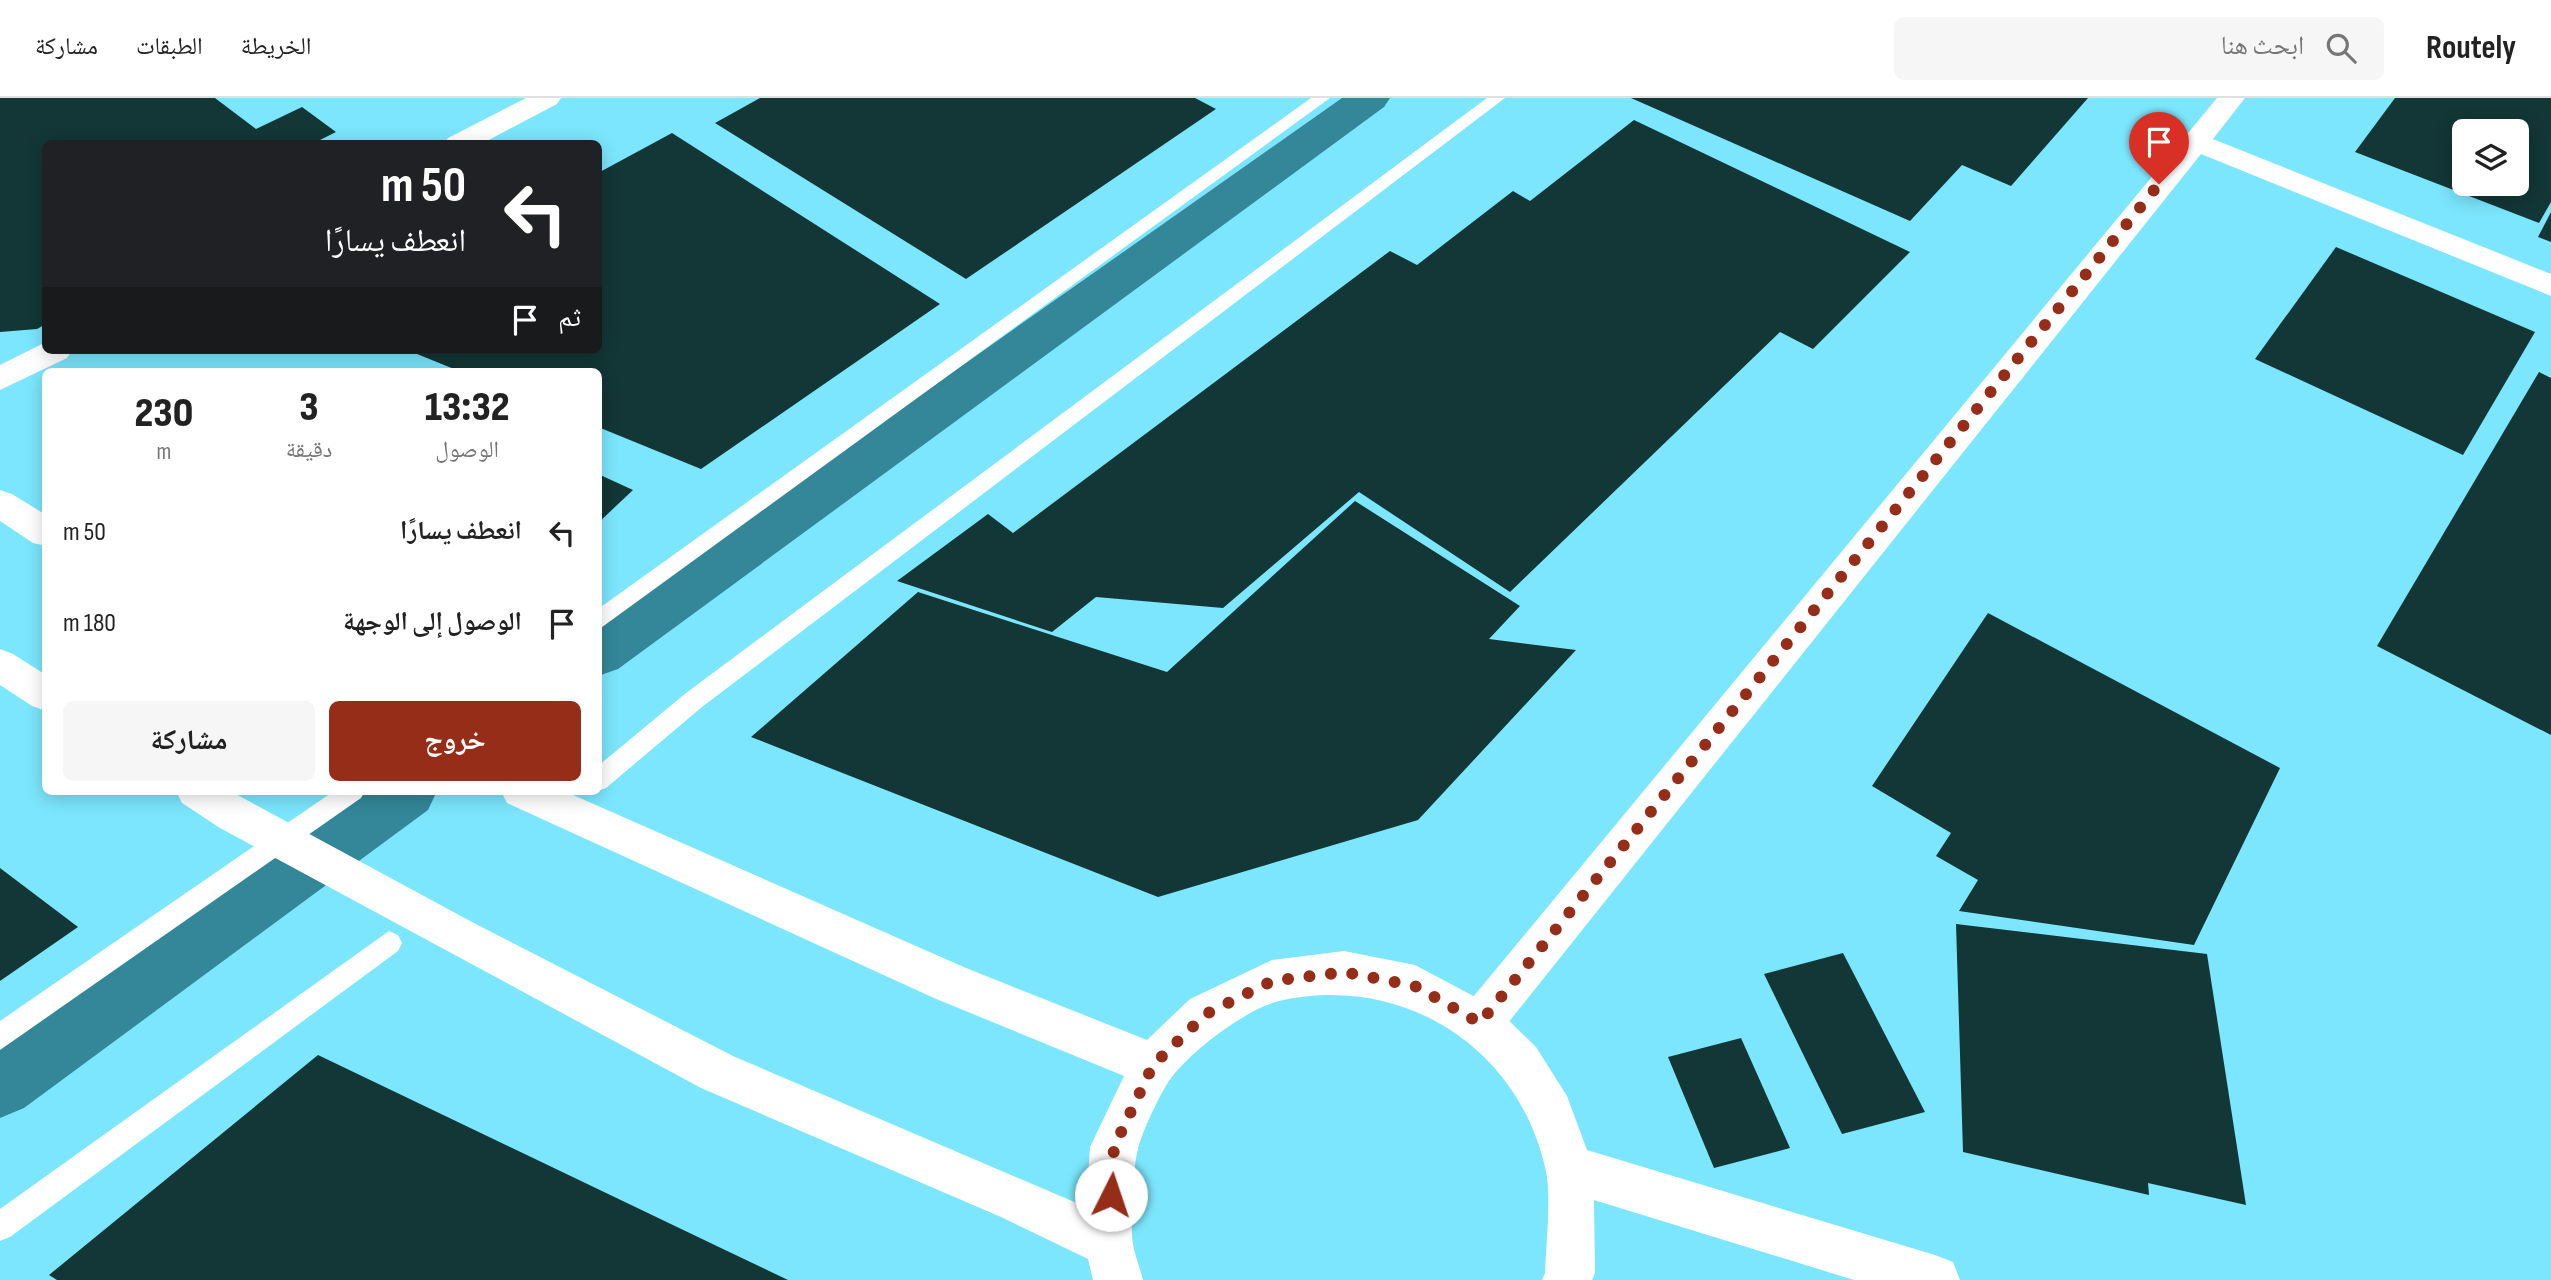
<!DOCTYPE html>
<html lang="ar">
<head>
<meta charset="utf-8">
<style>
	body { margin:0; font-family:"Sofia Sans Condensed","Noto Naskh Arabic",sans-serif; background:#f6f6f6; color:#222; direction:rtl; height:100vh; display:flex; flex-direction:column; font-size:26px; white-space:nowrap }
	* { box-sizing:border-box; margin:0 }
	p { font-size:23px; color:#767676 }
	.icon { flex:none; width:38px; height:38px; fill:none; stroke:currentColor; stroke-width:2; stroke-linecap:round; stroke-linejoin:round }
	.map { position:relative; flex:1; overflow:hidden; direction:ltr }
	.drawer { position:absolute; left:42px; top:270px; width:560px; height:427px; display:flex; flex-direction:column; background:#fff; border-radius:10px; box-shadow:0 4px 18px #0003; direction:rtl }
	.drawer>* { flex:none }
	.top-card { position:absolute; left:42px; top:42px; width:560px; height:214px; border-radius:10px; box-shadow:0 4px 18px #0003; direction:rtl; background:#202124; color:#fff; overflow:hidden }
	.buttons { position:absolute; left:2452px; top:21px; display:grid; gap:14px }
	.buttons a { display:grid; place-items:center; width:77px; height:77px; border-radius:10px; background:#fff; box-shadow:0 4px 18px #0003; font-size:35px }
	.pin { position:absolute; display:grid; place-items:center; width:60px; height:60px; color:#fff; margin:-72px -30px; border-radius:50% 50% 50% 0; rotate:-45deg; box-shadow:0 0 7px #0007 }
	.pin .icon { rotate:45deg }
	.me { position:absolute; width:77px; margin:-38px; rotate:4deg; stroke-linejoin:round; filter:drop-shadow(0 0 5px #0008) }
	.turn { display:flex; align-items:center; gap:24px; height:147px; padding:0 21px; font-size:32px }
	.turn .icon { width:91px; height:91px; stroke-width:2.5 }
	.turn b { display:block; font-size:49px; line-height:60px }
	.then { display:flex; align-items:center; height:66px; padding:0 21px; background:#0003; gap:14px; font-size:26px }
	.eta { display:flex; justify-content:space-evenly; align-items:center; height:119px; text-align:center }
	.eta b { font-size:42px; font-weight:800; line-height:49px }
	.primary-button { display:flex; gap:14px; margin-top:auto; padding:14px 21px }
	.primary-button a { flex:1; height:80px; border-radius:10px; background:#962d18; color:#fff; font-size:28px; font-weight:800; line-height:80px; text-align:center }
	.primary-button a+a { background:#f6f6f6; color:#222 }
	ul { padding:0; list-style:none }
	li { display:flex; align-items:center; gap:21px; height:91px; padding:0 21px }
	li div { flex:1 }
	li b { display:block; font-size:26px }
	li em { font-style:normal }
	header { display:flex; align-items:center; gap:42px; box-sizing:border-box; height:98px; padding:0 35px; background:#fff; border-bottom:2px solid #e0e0e0 }
	header strong { font-size:33px }
	nav { display:flex; gap:38px; margin-inline-start:auto; font-size:24px }
	.search { width:490px; height:63px; background:#f6f6f6; display:flex; align-items:center; gap:18px; box-sizing:border-box; padding:0 24px; border-radius:10px; color:#767676; font-size:26px }
	.map>svg:first-child { display:block }
</style>
</head>
<body>
<header>
<strong>Routely</strong>
<div class="search"><svg class="icon" aria-label="search" viewBox="0 0 24 24"><circle cx="10" cy="10" r="6"/><path d="M15 15l6 6"/></svg>ابحث هنا</div>
<nav><a>الخريطة</a><a>الطبقات</a><a>مشاركة</a></nav>
</header>
<div class="map">
<svg width="2551" height="1182" viewBox="0 0 2551 1182">
	<rect width="100%" height="100%" fill="#7be6fd"/>
	<g fill="none" stroke-linecap="round" stroke-linejoin="round">
		<g fill="#338798" fill-rule="evenodd">
			<polygon points="1342,0 1390,0 1384,9 618,571 598,578 598,524"/>
			<polygon points="359,693 437,693 428,712 24,1010 0,1020 0,945"/>
		</g>
	</g>
	<g fill="#123736" fill-rule="evenodd">
		<polygon points="0,0 215,0 256,31 302,9 336,34 320,42 325,46 46,46 46,226 37,231 0,234"/>
		<polygon points="760,0 1195,0 1216,11 966,181 715,25"/>
		<polygon points="1631,0 2088,0 2011,88 1962,67 1910,123"/>
		<path d="M2395 0H2551V104L2539 125 2355 54ZM2464 33H2516V86H2464Z"/>
		<polygon points="1634,22 1910,154 1813,251 1780,234 1510,494 1359,394 1223,510 1096,499 1052,534 897,483 988,416 1013,435 1390,153 1417,167 1513,93 1530,103"/>
		<polygon points="672,35 940,206 701,371 598,329 598,273 459,273 407,252 598,252 598,75"/>
		<polygon points="2551,114 2551,144 2538,139"/>
		<polygon points="2336,149 2535,234 2463,357 2255,261"/>
		<polygon points="2539,274 2551,280 2551,637 2377,548"/>
		<polygon points="598,376 633,392 598,425"/>
		<polygon points="1355,403 1520,508 1489,541 1576,552 1418,722 1158,799 751,639 918,494 1167,574"/>
		<polygon points="1988,515 2280,670 2194,847 1959,813 1978,782 1936,758 1951,735 1872,688"/>
		<polygon points="0,770 78,829 0,883"/>
		<polygon points="1956,826 2207,856 2246,1107 2148,1085 2149,1097 1963,1054"/>
		<polygon points="1843,855 1925,1014 1842,1036 1764,876"/>
		<polygon points="1741,940 1790,1050 1714,1070 1668,959"/>
		<polygon points="318,957 723,1151 788,1182 57,1182 49,1177"/>
	</g>
	<g fill="none" stroke-linecap="round" stroke-linejoin="round">
		<g fill="#fff" fill-rule="evenodd">
			<polygon points="1311,0 1330,0 598,532 598,511"/>
			<polygon points="1487,0 1505,0 702,609 606,690 598,693 597,693 598,668 686,595"/>
			<polygon points="334,693 365,693 361,700 0,952 0,923"/>
			<polygon points="389,833 398,837 402,845 398,853 10,1139 0,1143 0,1111"/>
		</g>
		<g fill="#fff" fill-rule="evenodd">
			<polygon points="526,0 561,0 557,6 481,46 444,46 448,40"/>
			<polygon points="2217,0 2245,0 2213,41 2551,176 2551,198 2201,56 1496,940 1480,947 1464,940 1458,925 1464,910"/>
			<polygon points="46,244 46,252 72,252 67,260 0,292 0,267"/>
		</g>
		<g fill="#fff" fill-rule="evenodd">
			<polygon points="0,392 12,396 46,417 46,448 33,445 0,423"/>
			<polygon points="0,551 13,556 46,577 46,613 32,608 0,587"/>
			<path d="M176 693H230L470 823 733 958 1086 1109 1090 1049 1124 978 934 900 507 705 501 693H564L966 870 1147 942 1190 901 1272 862 1344 853 1415 867 1496 910 1536 949 1567 998 1587 1052 1935 1157 1953 1164 1960 1182H1854L1594 1102 1595 1175 1592 1182H1542L1545 1175C1546 1146 1552 1095 1545 1069 1517 947 1400 875 1279 903 1246 911 1188 955 1169 983 1159 998 1142 1034 1138 1051 1133 1067 1130 1130 1133 1146 1135 1158 1140 1170 1143 1182H1093L1088 1161 1001 1119 701 990 220 730 182 705Z"/>
		</g>
	</g>
	<g fill="none" stroke-linecap="round" stroke-linejoin="round">
		<polyline stroke="#962d18" stroke-width="12" stroke-dasharray="0 21.6" points="1111,1097 1114,1049 1153,967 1206,916 1272,883 1344,874 1415,888 1480,925 2159,86"/>
	</g>
</svg>
<div class="buttons">
<a><svg class="icon" aria-label="layers" viewBox="0 0 24 24"><path d="M12 4l9 5-9 5-9-5zM3 14l9 5 9-5"/></svg></a>
</div>
<div class="pin" style="left:2159px;top:86px;background:#d93025"><svg class="icon" aria-label="arrive" viewBox="0 0 24 24"><path d="M6 21V4h12l-3 4 3 4H6"/></svg></div>
<svg class="me" style="left:1111px;top:1097px" viewBox="-20 -20 40 40"><circle r="19" fill="#fff"/><path d="M0-13L10 11 0 6-10 11z" fill="#962d18"/></svg>
<div class="top-card">
<div class="turn"><svg class="icon" aria-label="left" viewBox="0 0 24 24"><path d="M17 20v-9H6M10 6l-5 5 5 5"/></svg><div><b>50 m</b>انعطف يسارًا</div></div>
<div class="then">ثم<svg class="icon" aria-label="arrive" viewBox="0 0 24 24"><path d="M6 21V4h12l-3 4 3 4H6"/></svg></div>
</div>
<section class="drawer">
<div class="eta">
<div><b>13:32</b><p>الوصول</p></div>
<div><b>3</b><p>دقيقة</p></div>
<div><b>230</b><p>m</p></div>
</div>
<ul>
<li><svg class="icon" aria-label="left" viewBox="0 0 24 24"><path d="M17 20v-9H6M10 6l-5 5 5 5"/></svg><div><b>انعطف يسارًا</b></div><em>50 m</em></li>
<li><svg class="icon" aria-label="arrive" viewBox="0 0 24 24"><path d="M6 21V4h12l-3 4 3 4H6"/></svg><div><b>الوصول إلى الوجهة</b></div><em>180 m</em></li>
</ul>
<div class="primary-button"><a>خروج</a><a>مشاركة</a></div>
</section>
</div>
</body>
</html>
